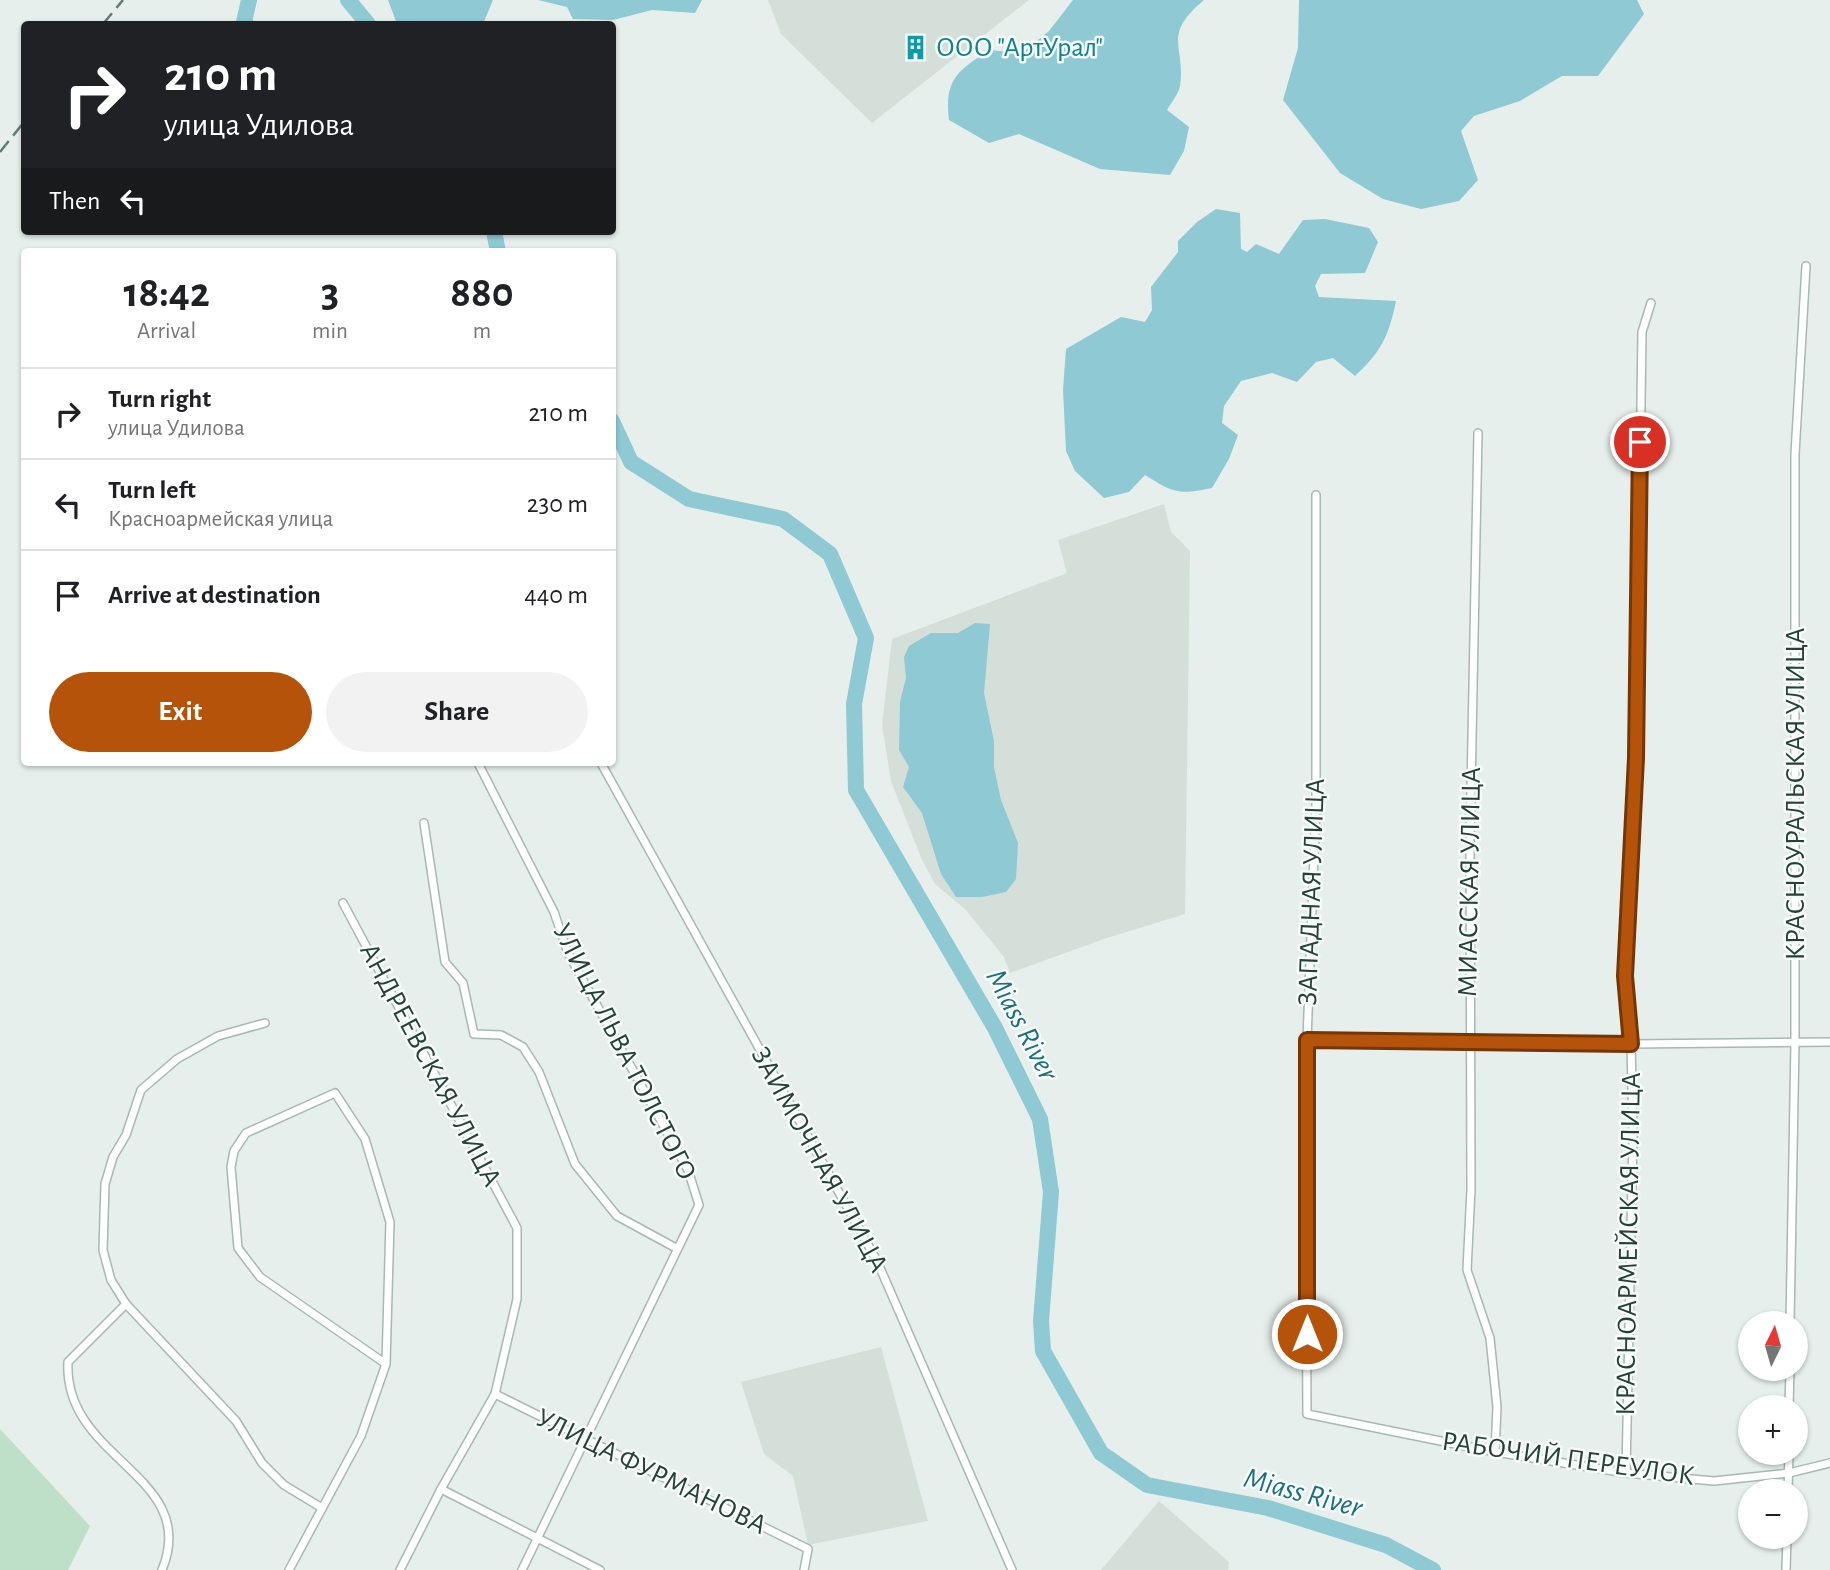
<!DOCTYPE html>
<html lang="en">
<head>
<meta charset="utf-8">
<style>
	body { margin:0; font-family:"Alegreya Sans",sans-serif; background:#f2f2f2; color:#202124; height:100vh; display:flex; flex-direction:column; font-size:26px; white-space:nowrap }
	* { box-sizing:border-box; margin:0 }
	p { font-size:23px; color:#757577 }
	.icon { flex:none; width:38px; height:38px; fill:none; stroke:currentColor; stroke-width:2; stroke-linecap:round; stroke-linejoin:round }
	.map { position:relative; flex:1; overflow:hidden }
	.drawer { position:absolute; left:21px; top:248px; width:595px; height:518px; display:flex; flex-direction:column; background:#fff; border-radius:7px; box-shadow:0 2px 5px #0004 }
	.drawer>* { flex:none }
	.hud { position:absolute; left:21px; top:21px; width:595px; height:214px; border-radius:7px; box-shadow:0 2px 5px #0004; background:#202124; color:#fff; overflow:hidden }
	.needle { width:46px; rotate:5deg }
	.fabs { position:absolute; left:1738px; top:1311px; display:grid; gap:14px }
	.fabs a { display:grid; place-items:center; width:70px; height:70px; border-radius:50%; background:#fff; box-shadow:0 2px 5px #0004; font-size:35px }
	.pin { position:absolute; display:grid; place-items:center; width:60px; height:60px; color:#fff; margin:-30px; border:4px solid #fff; border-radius:50%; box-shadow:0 2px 7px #0007 }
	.me { position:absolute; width:77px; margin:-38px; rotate:0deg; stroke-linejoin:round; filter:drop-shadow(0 0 5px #0008) }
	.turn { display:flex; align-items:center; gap:24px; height:147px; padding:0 28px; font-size:32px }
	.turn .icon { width:91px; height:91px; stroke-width:2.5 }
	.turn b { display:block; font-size:49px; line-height:60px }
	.then { display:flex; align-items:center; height:66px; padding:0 28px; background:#0003; gap:14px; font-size:26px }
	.eta { display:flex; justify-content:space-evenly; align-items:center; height:119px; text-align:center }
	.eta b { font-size:42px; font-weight:700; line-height:49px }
	.cta { display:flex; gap:14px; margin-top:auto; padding:14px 28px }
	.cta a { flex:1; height:80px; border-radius:42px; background:#b45309; color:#fff; font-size:28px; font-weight:700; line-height:80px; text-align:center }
	.cta a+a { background:#f2f2f2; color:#202124 }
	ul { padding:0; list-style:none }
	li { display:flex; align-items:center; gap:21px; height:91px; padding:0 28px; border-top:2px solid #e0e0e0 }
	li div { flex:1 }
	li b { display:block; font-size:26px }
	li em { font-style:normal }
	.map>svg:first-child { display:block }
</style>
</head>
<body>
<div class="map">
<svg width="1830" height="1570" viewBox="0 0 1830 1570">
	<rect width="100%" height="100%" fill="#e6efeb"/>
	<g fill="#d4dfda">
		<polygon points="768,0 1029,0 872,123 781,34"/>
		<polygon points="1164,504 1171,532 1190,551 1185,914 1107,938 1010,973 1004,957 965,909 935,884 922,860 891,781 882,725 892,639 1067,573 1058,540"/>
		<polygon points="881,1347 928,1521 808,1545 793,1476 764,1454 741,1382"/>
		<polygon points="1159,1501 1229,1562 1228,1570 1101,1570"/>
	</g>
	<polygon fill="#bfe0c8" points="0,1429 90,1526 68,1570 0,1570"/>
	<g fill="#8ec9d4">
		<polygon points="388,0 493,0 483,24 397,24"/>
		<polygon points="538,0 702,0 695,13 652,10 613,20 573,19 567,7"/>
		<path d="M1073 0H1204C1161 36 1186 45 1180 86 1179 93 1171 103 1167 110L1189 127 1184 151 1170 175 1100 169 1019 134 989 143 949 120C944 79 958 71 989 50L1022 53 1049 31Z"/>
		<polygon points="1299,0 1637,0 1644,14 1598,76 1562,76 1520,101 1474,116 1461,131 1478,180 1459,201 1421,209 1383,199 1340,173 1283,100 1298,48"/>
		<path d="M1216 209 1240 213 1241 249 1247 252 1256 244 1279 254 1303 220 1325 219 1369 228 1378 242 1365 273 1321 274 1315 286 1319 297 1396 301C1389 336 1381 352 1355 376L1333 358 1316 362 1297 382 1272 373 1241 381 1224 406 1222 423 1238 435 1229 459 1212 488C1179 495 1173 493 1145 475L1129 492 1104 498 1075 471 1066 451 1063 390 1066 349 1121 317 1145 322 1152 310 1151 287 1178 252V241L1197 222Z"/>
		<polygon points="975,623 990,624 984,693 994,741 994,767 1001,800 1018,843 1016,879 1006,892 982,897 956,897 941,874 922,813 903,787 909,767 899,750 900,702 906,678 904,657 909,646 931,633 958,633"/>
	</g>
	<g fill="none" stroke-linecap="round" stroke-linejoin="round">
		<g stroke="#8ec9d4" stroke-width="16">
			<polyline points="348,0 368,24"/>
			<polyline points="246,24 244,22 249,0"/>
			<polyline points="494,231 498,252"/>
			<polyline points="612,421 631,462 689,499 783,519 830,554 866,638 854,704 856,790 995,1028 1040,1119 1051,1192 1041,1321 1043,1351 1101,1453 1147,1485 1268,1508 1386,1545 1433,1570"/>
		</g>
		<defs>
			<g id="minor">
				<polyline points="1478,433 1470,841 1471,1189 1467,1270 1490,1338 1497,1407 1495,1452"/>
				<polyline points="1316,495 1316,805 1305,1092 1307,1414 1495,1452 1626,1473 1714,1481 1789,1473 1830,1463"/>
				<polyline points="478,763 554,912 568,953 688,1170 699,1205 522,1570"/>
				<polyline points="601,763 877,1261 1012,1570"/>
				<polyline points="424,823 445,962 463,983 474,1034 501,1035 523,1047 539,1072 575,1164 617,1216 676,1248"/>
				<polyline points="343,903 517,1228 517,1299 495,1394 441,1489 400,1570"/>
				<polyline points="265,1023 218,1036 177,1059 141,1090 126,1135 113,1157 105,1184 103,1250 111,1280 126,1304 236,1421 262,1463 284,1485 322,1508"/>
				<polyline points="1307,1040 1631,1044 1830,1042"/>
				<path d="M126 1304 68 1362C63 1460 201 1475 162 1570"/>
				<polyline points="1790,1323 1795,1042 1795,454 1806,266"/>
				<polyline points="495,1394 808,1549 804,1570"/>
				<polyline points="1789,1407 1790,1368"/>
				<polyline points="1626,1473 1633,1133 1631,1044 1625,976 1636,758 1642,332 1651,303"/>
				<polyline points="441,1489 600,1570"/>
				<polyline points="1788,1491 1789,1452"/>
				<polyline points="289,1570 361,1436 386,1364 390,1222 365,1139 335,1093 246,1133 234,1151 231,1167 238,1248 260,1277 386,1364"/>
				<polyline points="1786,1570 1787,1536"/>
			</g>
		</defs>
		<use href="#minor" stroke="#a8b8b2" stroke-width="10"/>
		<use href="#minor" stroke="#fff" stroke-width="7"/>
		<g stroke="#5f7d75" stroke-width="2.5" stroke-dasharray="14 7" stroke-linecap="butt">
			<polyline points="103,24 123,0"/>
			<polyline points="0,152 24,122"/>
		</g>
	</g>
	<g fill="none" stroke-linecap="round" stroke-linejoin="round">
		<defs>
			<polyline id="route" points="1307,1334 1307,1040 1631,1044 1625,976 1636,758 1640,442"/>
		</defs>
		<use href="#route" stroke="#753606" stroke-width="18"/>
		<use href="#route" stroke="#b45309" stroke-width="12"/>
	</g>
	<defs>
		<symbol id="building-bare" viewBox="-9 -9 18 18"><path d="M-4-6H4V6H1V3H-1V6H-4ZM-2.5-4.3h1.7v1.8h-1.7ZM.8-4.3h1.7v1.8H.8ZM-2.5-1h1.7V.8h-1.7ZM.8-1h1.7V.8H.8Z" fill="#0f9aa8" stroke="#f7fbf9" stroke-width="2.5" paint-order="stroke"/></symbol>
	</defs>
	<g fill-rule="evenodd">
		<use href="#building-bare" x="898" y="30" width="35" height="35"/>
	</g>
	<g text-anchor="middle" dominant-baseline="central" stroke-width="5" stroke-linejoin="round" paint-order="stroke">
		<g font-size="28" fill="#0d838f" stroke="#f7fbf9" text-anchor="start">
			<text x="936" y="48">ООО "АртУрал"</text>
		</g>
		<g font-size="28" fill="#24423a" stroke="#f7fbf9">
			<text transform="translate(1796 794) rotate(-90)">КРАСНОУРАЛЬСКАЯ УЛИЦА</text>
			<text transform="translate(1470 882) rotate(-89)">МИАССКАЯ УЛИЦА</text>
			<text transform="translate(1312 892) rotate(-88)">ЗАПАДНАЯ УЛИЦА</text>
			<text transform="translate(624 1052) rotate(63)">УЛИЦА ЛЬВА ТОЛСТОГО</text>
			<text transform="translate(430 1065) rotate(62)">АНДРЕЕВСКАЯ УЛИЦА</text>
			<text transform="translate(819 1160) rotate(61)">ЗАИМОЧНАЯ УЛИЦА</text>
			<text transform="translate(1629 1244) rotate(-89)">КРАСНОАРМЕЙСКАЯ УЛИЦА</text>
			<text transform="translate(1568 1459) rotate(8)">РАБОЧИЙ ПЕРЕУЛОК</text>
			<text transform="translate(651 1472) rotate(26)">УЛИЦА ФУРМАНОВА</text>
		</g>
		<g font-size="30" font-style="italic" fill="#1c6f80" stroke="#f7fbf9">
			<text transform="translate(1022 1025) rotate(62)">Miass River</text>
			<text transform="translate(1303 1493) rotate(15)">Miass River</text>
		</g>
	</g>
</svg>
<div class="fabs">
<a><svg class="needle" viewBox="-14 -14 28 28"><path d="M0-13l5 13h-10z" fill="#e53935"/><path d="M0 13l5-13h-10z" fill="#757577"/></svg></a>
<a>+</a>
<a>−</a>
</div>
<div class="pin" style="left:1640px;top:442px;background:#d93025"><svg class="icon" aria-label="arrive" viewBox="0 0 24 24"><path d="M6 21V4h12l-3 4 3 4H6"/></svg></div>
<svg class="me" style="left:1307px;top:1334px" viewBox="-20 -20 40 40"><circle r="17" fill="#b45309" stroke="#fff" stroke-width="3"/><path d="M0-11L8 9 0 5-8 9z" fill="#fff"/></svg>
<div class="hud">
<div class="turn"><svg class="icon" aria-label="right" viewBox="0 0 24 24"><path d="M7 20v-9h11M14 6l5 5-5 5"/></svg><div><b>210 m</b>улица Удилова</div></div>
<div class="then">Then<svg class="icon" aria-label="left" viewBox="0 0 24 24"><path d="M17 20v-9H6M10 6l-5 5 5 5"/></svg></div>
</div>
<section class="drawer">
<div class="eta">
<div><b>18:42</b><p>Arrival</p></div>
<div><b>3</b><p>min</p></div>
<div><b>880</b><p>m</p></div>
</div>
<ul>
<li><svg class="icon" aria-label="right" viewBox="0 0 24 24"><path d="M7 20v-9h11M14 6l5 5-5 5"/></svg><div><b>Turn right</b><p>улица Удилова</p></div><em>210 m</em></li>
<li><svg class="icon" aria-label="left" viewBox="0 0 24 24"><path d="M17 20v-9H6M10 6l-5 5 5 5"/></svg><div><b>Turn left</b><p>Красноармейская улица</p></div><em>230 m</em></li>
<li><svg class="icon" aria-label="arrive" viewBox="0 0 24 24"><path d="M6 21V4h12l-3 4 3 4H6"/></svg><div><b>Arrive at destination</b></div><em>440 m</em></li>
</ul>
<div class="cta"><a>Exit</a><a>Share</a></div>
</section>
</div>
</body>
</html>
